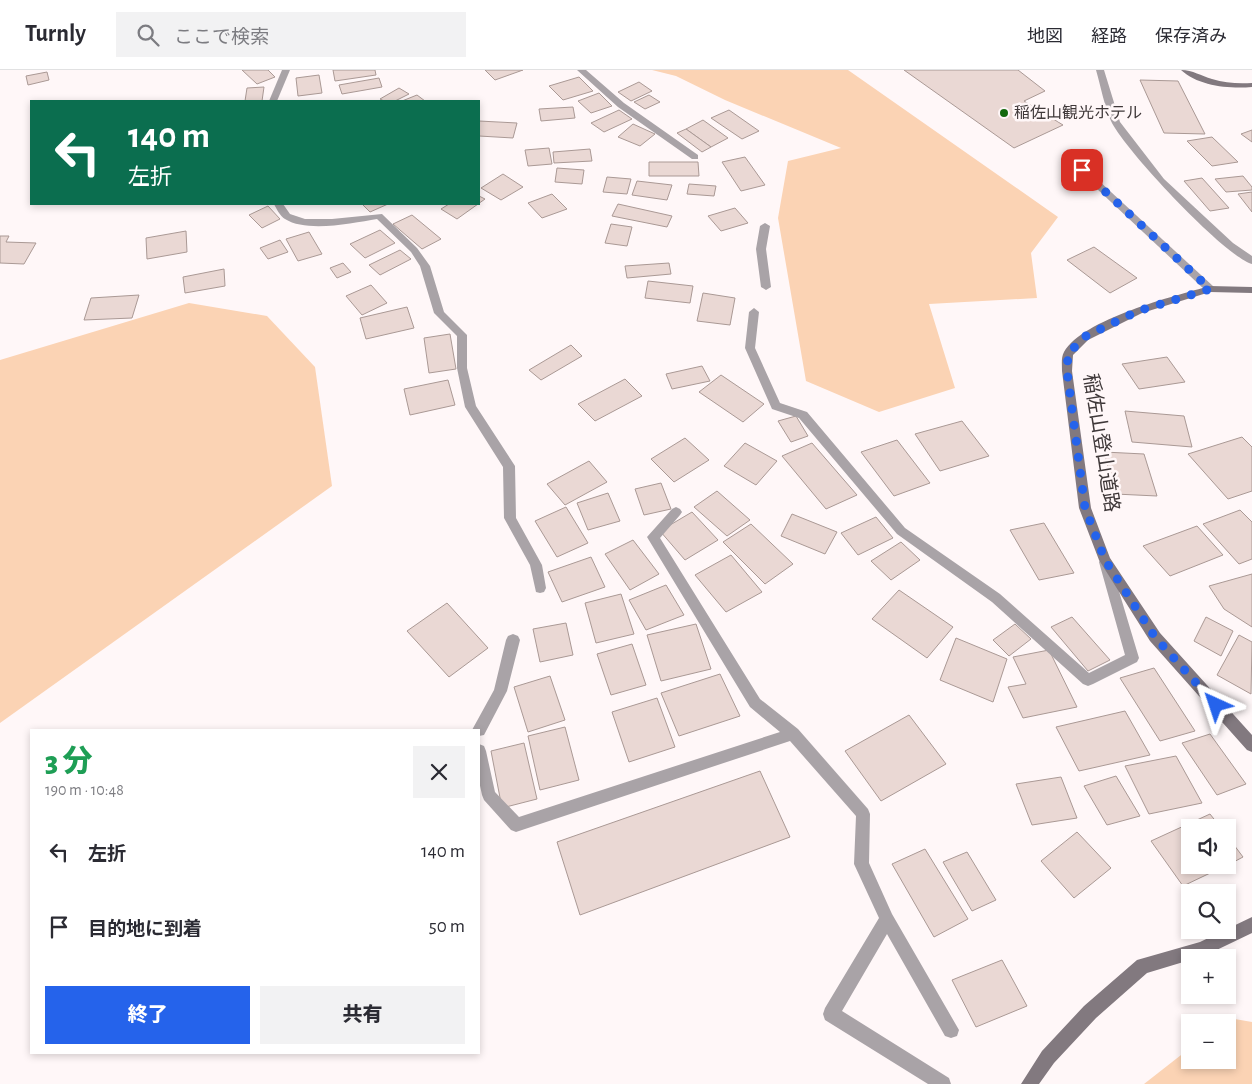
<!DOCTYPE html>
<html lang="ja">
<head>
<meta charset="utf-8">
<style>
	body { margin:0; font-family:"Alegreya Sans","Noto Sans JP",sans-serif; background:#f2f2f3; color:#2b2b33; height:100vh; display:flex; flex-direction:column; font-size:19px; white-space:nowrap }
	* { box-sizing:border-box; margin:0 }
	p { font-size:16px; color:#7c7c81 }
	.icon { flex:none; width:28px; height:28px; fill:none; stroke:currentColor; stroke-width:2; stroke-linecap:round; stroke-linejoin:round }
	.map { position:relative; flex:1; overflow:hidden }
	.panel { position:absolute; left:30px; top:659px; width:450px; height:325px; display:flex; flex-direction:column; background:#fff; border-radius:0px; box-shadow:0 2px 8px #0003 }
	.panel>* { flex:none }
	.guide { position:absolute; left:30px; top:30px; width:450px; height:105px; border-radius:0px; box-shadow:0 2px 8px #0003; background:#0b6e4f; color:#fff; overflow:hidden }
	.controls { position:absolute; left:1181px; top:749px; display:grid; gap:10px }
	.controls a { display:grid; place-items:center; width:55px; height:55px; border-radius:0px; background:#fff; box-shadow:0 2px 8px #0003; font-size:25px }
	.pin { position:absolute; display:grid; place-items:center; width:42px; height:42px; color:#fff; margin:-21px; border-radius:10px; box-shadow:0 2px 8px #0006 }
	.me { position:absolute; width:55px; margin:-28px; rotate:318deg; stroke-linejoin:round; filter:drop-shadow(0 0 4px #0008) }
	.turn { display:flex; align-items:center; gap:18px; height:105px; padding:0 15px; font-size:22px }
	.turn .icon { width:65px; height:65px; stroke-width:2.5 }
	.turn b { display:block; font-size:35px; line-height:42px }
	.round { display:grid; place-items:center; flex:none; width:52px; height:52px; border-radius:0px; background:#f2f2f3 }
	.overview { display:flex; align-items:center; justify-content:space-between; height:85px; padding:0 15px }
	h1 { font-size:30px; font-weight:800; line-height:38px; color:#1e9e55 }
	.button { display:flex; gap:10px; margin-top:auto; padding:10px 15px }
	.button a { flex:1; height:58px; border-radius:0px; background:#2563eb; color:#fff; font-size:20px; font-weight:800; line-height:58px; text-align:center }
	.button a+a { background:#f2f2f3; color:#2b2b33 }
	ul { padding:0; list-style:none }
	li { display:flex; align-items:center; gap:15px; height:75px; padding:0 15px }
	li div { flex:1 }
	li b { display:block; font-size:19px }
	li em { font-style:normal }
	header { display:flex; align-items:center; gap:30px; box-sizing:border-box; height:70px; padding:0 25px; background:#fff; border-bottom:1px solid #e1e1e2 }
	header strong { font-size:24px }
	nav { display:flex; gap:28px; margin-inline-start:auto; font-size:18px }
	.search { width:350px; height:45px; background:#f2f2f3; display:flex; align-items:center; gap:12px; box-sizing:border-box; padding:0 18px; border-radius:0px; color:#7c7c81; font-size:19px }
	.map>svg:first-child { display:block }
</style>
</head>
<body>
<header>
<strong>Turnly</strong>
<div class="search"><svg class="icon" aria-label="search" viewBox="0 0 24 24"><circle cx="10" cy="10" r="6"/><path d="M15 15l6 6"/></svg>ここで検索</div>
<nav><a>地図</a><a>経路</a><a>保存済み</a></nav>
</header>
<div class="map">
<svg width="1252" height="1014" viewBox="0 0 1252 1014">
	<rect width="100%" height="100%" fill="#fff7f8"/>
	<g fill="#fbd3b4">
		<polygon points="652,0 848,0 1058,147 1031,183 1037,228 929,234 955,318 879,342 806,311 778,148 788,91 841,78 725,30 676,6"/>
		<polygon points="189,233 267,246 315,297 332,416 0,653 0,290"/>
		<polygon points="1229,948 1252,952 1252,1014 1144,1014 1190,978 1190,990 1228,990 1228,952 1223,952"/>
	</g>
	<g fill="#ead8d4" stroke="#aa9995">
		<polygon points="242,0 268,0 275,7 257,14"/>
		<polygon points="333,0 375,0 376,5 335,11"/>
		<polygon points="485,0 523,0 495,10"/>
		<polygon points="904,0 1018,0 1045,21 1024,31 1063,55 1014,78"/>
		<polygon points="47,2 49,10 28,15 26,6"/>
		<polygon points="319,5 322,23 298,26 296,8"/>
		<polygon points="579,7 593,21 563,30 549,16"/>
		<polygon points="379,8 382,17 342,24 339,15"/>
		<polygon points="1140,10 1178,11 1205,64 1164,63"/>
		<polygon points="639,12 652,21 631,31 618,22"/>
		<polygon points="264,17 262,31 245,31 247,18"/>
		<polygon points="399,18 409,24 395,31 384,31 380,29"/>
		<polygon points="599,23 612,36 591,43 578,31"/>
		<polygon points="417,25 425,31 402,31"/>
		<polygon points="649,25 660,32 645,39 634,32"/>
		<polygon points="573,37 575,48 541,51 539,39"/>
		<polygon points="619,40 632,49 604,62 591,53"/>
		<polygon points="729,40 759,61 742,69 711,48"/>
		<polygon points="703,50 728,68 711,77 686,59"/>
		<polygon points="479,51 517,53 513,68 479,66"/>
		<polygon points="633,54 655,64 640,76 618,67"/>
		<polygon points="686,59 711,77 702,82 677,63"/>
		<polygon points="1252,60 1252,72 1241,64"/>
		<polygon points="1212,67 1238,92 1212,96 1187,71"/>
		<polygon points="549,78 552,94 528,96 525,80"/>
		<polygon points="590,79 592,91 554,93 553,82"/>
		<polygon points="745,87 765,115 741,121 722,92"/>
		<polygon points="649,92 698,92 699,106 649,106"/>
		<polygon points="557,98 584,100 582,114 555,112"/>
		<polygon points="503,104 523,117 501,130 481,118"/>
		<polygon points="1243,106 1252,117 1252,120 1226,122 1215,109"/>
		<polygon points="607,107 631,109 627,124 603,122"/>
		<polygon points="1202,108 1229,138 1210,141 1184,111"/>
		<polygon points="637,111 672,115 667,130 632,125"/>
		<polygon points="689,114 716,116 714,126 687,124"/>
		<polygon points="1252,122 1252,142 1238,124"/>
		<polygon points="552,124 567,139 542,148 528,133"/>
		<polygon points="479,126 485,129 457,149 441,139 449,134 479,134"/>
		<polygon points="362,134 388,134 370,142"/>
		<polygon points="618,134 672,146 667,157 612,146"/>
		<polygon points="268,136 280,149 262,158 249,145"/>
		<polygon points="735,138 748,153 721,161 708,146"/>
		<polygon points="412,145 441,169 422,179 393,154"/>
		<polygon points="611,154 632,157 627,176 605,173"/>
		<polygon points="380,160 395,173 365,188 350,174"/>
		<polygon points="186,161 187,182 147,189 146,168"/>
		<polygon points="309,162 322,184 298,191 286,169"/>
		<polygon points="0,166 9,166 6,172 36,173 24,194 0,193"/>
		<polygon points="280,170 288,182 268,189 260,178"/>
		<polygon points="1094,177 1137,208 1110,223 1067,190"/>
		<polygon points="400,180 411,189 380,205 369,195"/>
		<polygon points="343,193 351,202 337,208 330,198"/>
		<polygon points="669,193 671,204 627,208 625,196"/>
		<polygon points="224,199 225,216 185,223 183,207"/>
		<polygon points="648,211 693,216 690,233 645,228"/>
		<polygon points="371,215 387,233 362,245 346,226"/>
		<polygon points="703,223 735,228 730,255 697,251"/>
		<polygon points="139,225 132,248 84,250 91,228"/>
		<polygon points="407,237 414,258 366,269 360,248"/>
		<polygon points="450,264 456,299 429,303 424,268"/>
		<polygon points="571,275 582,286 541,310 529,300"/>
		<polygon points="1167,287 1185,312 1139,319 1122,294"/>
		<polygon points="702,296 710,311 672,319 666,304"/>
		<polygon points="721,305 764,334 743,352 699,322"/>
		<polygon points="625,309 642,326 595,351 578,334"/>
		<polygon points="448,310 455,335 410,345 404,319"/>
		<polygon points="1125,341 1184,346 1192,377 1132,372"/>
		<polygon points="796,346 808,366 791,372 778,351"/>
		<polygon points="962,351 989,386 940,401 915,364"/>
		<polygon points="1242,367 1252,377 1252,421 1228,429 1188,384"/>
		<polygon points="685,368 709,390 674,412 651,389"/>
		<polygon points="897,370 930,413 894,426 861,382"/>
		<polygon points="745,373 777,391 756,415 724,396"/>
		<polygon points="812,373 857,425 826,439 782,386"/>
		<polygon points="1104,382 1144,384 1157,426 1115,424"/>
		<polygon points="589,391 607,412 565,435 547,414"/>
		<polygon points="661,413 671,439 644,445 635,419"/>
		<polygon points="717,421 750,450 727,466 694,437"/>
		<polygon points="608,423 620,451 588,460 577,433"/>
		<polygon points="566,437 588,473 557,487 535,451"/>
		<polygon points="1240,440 1252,452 1252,489 1239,494 1203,454"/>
		<polygon points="692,442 718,470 685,490 660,461"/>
		<polygon points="792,444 837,462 825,484 781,466"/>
		<polygon points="876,447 893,468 858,485 841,463"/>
		<polygon points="1044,453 1074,503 1039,510 1010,460"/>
		<polygon points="751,454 793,494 765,514 723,472"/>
		<polygon points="1197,456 1223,485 1170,506 1143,476"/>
		<polygon points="633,470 659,504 630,520 605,484"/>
		<polygon points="901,472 920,490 891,510 871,491"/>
		<polygon points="731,485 762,522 726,542 695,505"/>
		<polygon points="591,487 605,517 562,532 548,502"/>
		<polygon points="1252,504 1252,557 1224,539 1209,516"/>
		<polygon points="666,515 684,545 646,560 629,530"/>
		<polygon points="899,520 953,557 927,588 872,549"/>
		<polygon points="621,524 634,564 596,573 585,533"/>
		<polygon points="447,533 488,578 449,607 407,561"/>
		<polygon points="1072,547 1110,590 1088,601 1051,557"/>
		<polygon points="1206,547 1233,561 1221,586 1194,571"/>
		<polygon points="566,553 573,585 540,592 533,559"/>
		<polygon points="696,554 711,599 661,611 647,565"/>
		<polygon points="1015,554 1031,569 1009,586 993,570"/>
		<polygon points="1239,565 1252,572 1251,624 1217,605"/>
		<polygon points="956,568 1007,589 993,632 940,610"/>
		<polygon points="632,574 646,615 611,625 597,584"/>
		<polygon points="1049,580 1077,637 1023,648 1008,617 1026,614 1013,587"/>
		<polygon points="1154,598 1195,661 1160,671 1120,608"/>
		<polygon points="720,604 740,646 679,666 661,623"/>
		<polygon points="550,606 565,650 528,662 514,617"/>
		<polygon points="657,628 675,677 629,692 612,642"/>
		<polygon points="1125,641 1150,685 1079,701 1056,657"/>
		<polygon points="909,645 946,694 881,731 845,681"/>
		<polygon points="565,657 579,710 540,720 528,666"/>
		<polygon points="1210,664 1246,714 1217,725 1182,673"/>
		<polygon points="524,673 537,729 502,738 491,681"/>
		<polygon points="1176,686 1202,733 1149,744 1125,696"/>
		<polygon points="760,701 790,767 580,845 557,772"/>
		<polygon points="1116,706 1140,746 1107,755 1084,716"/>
		<polygon points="1061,707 1077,748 1032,755 1016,714"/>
		<polygon points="1210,744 1221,758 1190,758 1190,795 1227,795 1183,816 1151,771"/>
		<polygon points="1077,762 1111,798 1074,828 1041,791"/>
		<polygon points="1228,767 1243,787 1228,795"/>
		<polygon points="925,779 968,849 934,867 892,794"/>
		<polygon points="967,782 996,830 972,841 943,792"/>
		<polygon points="1002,890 1027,936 976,957 952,910"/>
	</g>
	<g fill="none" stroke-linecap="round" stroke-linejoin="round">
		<polygon fill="#a9a3a7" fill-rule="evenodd" points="1082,97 1085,98 1214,217 1214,221 1206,221 1079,102 1079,98"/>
		<g fill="#a9a3a7" fill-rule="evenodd">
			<polygon points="282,0 290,0 277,31 269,31"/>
			<polygon points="577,0 586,0 624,33 698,85 698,89 692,89 618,37"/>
			<path d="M1096 0H1104L1120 52 1164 109 1233 173 1252 186V194C1224 186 1124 79 1111 51 1104 35 1101 17 1096 0Z"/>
			<path d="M274 134H283L290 144 305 149H332L382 144 417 178 430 196 444 242 467 265V298L476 336 515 396 516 448 542 495 546 518 544 522 540 523 536 522 530 495 504 448 503 397 465 337 457 298V266L434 243 420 196 411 182 377 149C353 153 307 163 285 149 280 146 276 138 274 134Z"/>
			<polygon points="765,153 770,156 766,179 771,217 766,220 761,217 756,179 760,156"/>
			<polygon points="754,238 759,242 755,278 780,333 807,342 905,458 1000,524 1089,603 1125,585 1099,492 1101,488 1105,487 1109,488 1139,588 1137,592 1093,614 1088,616 1083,614 992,532 897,464 799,348 772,339 745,278 749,242"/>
			<polygon points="676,437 680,439 682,442 680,445 660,468 760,629 798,659 868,739 870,744 869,793 892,844 959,960 957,966 951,968 945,966 887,864 842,941 949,1008 951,1014 928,1014 825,950 823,944 825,938 879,848 854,794 856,746 790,671 516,762 511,760 484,730 482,725 479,711 479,674 484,676 486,681 495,722 519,747 780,662 750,637 647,467 672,439"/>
			<polygon points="513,564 518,566 520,570 507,621 484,665 479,666 479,660 472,660 494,620 506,570 508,566"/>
		</g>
		<g fill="#82797f" fill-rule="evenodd">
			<path d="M1181 0C1193 0 1201 6 1212 9 1225 13 1238 14 1252 13V17C1229 19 1198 16 1181 0Z"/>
			<path d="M1210 216 1252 217V223L1210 222 1142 243 1088 270 1073 285 1072 301 1091 438 1110 488 1160 563 1252 665V682L1247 680 1150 571 1099 490 1079 438 1062 301C1062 295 1061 287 1064 282 1083 249 1174 226 1210 216Z"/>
			<polygon points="1252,847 1252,863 1202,887 1190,888 1190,890 1147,903 1096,948 1054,993 1039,1014 1021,1014 1042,981 1084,936 1137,890 1200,872"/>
		</g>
	</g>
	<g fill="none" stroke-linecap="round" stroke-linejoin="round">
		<polyline stroke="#2563eb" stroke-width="9" stroke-dasharray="0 16.2" points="1082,100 1210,219 1138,241 1084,267 1068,284 1067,301 1085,438 1105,490 1155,567 1216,635"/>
	</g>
	<circle fill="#13690e" stroke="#fff7f8" stroke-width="2" cx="1004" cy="43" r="5"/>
	<g text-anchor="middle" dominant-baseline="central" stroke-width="5" stroke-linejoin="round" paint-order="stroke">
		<g font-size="16" fill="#3f3839" stroke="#fff7f8" text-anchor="start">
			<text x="1014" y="43">稲佐山観光ホテル</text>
		</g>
		<g font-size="20" fill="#3f3839" stroke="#fff7f8">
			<text transform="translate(1101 373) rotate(81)">稲佐山登山道路</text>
		</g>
	</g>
</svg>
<div class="controls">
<a><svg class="icon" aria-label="sound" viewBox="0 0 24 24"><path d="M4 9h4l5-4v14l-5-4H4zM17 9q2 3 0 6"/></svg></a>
<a><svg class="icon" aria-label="search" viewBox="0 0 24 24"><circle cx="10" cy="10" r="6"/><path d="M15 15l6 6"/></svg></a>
<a>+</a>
<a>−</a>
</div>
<div class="pin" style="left:1082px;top:100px;background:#d93025"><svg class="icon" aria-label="arrive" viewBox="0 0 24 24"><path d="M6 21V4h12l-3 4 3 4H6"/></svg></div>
<svg class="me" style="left:1216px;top:635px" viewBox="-20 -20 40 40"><path d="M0-17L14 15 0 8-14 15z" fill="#2563eb" stroke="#fff" stroke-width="4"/></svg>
<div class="guide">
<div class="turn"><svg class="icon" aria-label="left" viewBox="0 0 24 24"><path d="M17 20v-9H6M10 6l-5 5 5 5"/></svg><div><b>140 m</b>左折</div></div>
</div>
<section class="panel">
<div class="overview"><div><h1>3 分</h1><p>190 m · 10:48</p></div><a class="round"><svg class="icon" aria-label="close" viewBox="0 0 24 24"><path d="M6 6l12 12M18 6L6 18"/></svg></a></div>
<ul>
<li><svg class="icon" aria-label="left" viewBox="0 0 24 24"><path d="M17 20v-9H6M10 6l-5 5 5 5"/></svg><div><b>左折</b></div><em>140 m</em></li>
<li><svg class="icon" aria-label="arrive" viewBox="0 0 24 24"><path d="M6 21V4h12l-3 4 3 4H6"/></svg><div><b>目的地に到着</b></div><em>50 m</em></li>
</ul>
<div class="button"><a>終了</a><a>共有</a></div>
</section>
</div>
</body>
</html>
